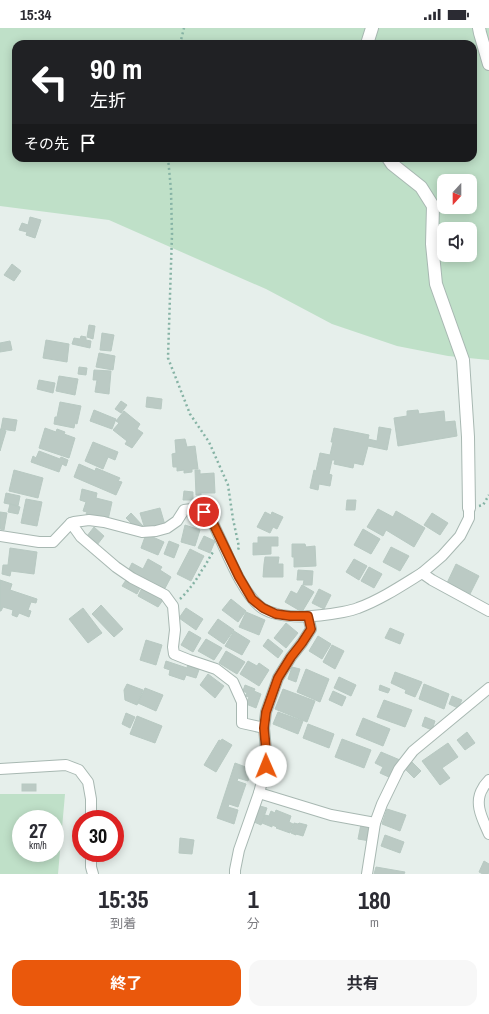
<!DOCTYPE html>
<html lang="ja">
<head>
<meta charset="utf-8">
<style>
	body { margin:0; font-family:"Archivo Narrow","Noto Sans JP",sans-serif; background:#f7f7f7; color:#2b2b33; height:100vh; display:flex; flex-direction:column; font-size:15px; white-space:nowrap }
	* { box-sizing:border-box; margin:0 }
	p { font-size:13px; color:#7c7c81 }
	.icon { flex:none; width:22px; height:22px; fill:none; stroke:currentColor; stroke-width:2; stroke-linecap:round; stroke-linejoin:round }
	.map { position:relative; height:846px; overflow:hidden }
	.side { display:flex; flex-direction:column; background:#fff; flex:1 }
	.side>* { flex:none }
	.hud { position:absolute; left:12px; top:12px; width:465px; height:122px; border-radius:12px; box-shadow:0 2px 10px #0003; background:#202124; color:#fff; overflow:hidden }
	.needle { width:26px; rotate:201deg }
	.controls { position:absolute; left:437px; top:146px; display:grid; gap:8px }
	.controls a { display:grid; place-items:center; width:40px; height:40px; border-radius:8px; background:#fff; box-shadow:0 2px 10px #0003; font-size:20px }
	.speed { position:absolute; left:12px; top:782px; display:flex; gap:8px; font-size:20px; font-weight:700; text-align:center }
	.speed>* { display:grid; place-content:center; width:52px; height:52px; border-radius:50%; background:#fff; box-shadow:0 2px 10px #0003; line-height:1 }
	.speed small { font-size:10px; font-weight:400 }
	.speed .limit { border:6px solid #d22; background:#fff; color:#111 }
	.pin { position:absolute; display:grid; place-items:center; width:34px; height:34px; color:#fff; margin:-17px; border:2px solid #fff; border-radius:50%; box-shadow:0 1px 4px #0007 }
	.me { position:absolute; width:44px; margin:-22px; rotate:359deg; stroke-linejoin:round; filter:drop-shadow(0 0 3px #0008) }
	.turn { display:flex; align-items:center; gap:14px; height:84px; padding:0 12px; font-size:18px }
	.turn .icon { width:52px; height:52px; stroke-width:2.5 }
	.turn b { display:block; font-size:28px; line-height:34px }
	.then { display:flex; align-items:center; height:38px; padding:0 12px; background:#0003; gap:8px; font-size:15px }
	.eta { display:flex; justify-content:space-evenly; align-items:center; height:68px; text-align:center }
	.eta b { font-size:24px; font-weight:700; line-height:28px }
	.action { display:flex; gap:8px; margin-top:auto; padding:8px 12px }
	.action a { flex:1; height:46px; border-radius:12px; background:#ea580c; color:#fff; font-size:16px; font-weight:700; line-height:46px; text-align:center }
	.action a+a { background:#f7f7f7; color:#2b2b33 }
	.status { display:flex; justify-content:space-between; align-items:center; height:28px; padding:0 20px; background:#fff; direction:ltr }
	.status svg { height:11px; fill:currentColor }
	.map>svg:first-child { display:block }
</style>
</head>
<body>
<div class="status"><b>15:34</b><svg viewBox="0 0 49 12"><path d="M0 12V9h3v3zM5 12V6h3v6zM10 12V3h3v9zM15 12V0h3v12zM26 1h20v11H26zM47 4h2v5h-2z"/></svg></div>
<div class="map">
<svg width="489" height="846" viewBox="0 0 489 846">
	<rect width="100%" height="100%" fill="#e6efeb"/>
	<g fill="#bfe0c8" fill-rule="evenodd">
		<path d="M0 0H489V332L448 328 397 318 332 296 266 261 186 226 109 192 0 178ZM16 16H473V130H16ZM444 153H470V179H444ZM444 201H470V227H444Z"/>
		<path d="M0 766H65L58 846H0ZM21 791H55V825H21Z"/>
	</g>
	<g fill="#bbcac4" stroke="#b8c9c2">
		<polygon points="30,189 41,192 35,210 26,207 27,204 19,202 22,195 28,197"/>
		<polygon points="12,236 21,243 14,253 4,247"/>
		<polygon points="89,297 95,298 93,311 87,309"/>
		<polygon points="102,305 114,307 111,323 100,322"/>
		<polygon points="81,308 86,309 86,312 91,313 90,320 72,316 74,310 80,311"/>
		<polygon points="46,312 69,316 67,334 43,330"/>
		<polygon points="10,313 12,322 0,324 0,315"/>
		<polygon points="99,325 115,328 113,342 96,339"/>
		<polygon points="79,339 87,340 86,347 78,346"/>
		<polygon points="94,342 111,343 109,366 95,364 97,352 93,352"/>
		<polygon points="59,348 78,351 75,367 56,363"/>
		<polygon points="39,352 55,355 53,365 37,361"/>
		<polygon points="147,369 162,371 161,381 146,379"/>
		<polygon points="121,373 127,377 121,385 115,381"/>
		<polygon points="60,374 81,378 77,396 75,395 74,400 54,396 55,389 57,389"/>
		<polygon points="94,382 116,391 112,401 90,393"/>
		<polygon points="418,382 419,386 444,383 445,394 455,393 457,408 398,418 394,390 407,388 407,383"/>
		<polygon points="124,383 140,396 137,401 143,405 132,420 125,416 127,413 113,402 119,395 116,393"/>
		<polygon points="3,390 17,392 15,403 1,401"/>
		<polygon points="379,399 391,401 387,422 368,418 363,437 354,435 353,440 334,436 335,432 332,432 329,446 332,447 330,458 319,456 318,462 310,460 314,442 316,443 320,425 330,427 333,414 331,414 334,400 369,407 368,411 377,413"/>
		<polygon points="45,400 56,404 57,401 65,404 64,406 75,410 69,430 39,420"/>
		<polygon points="0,401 6,403 0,423"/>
		<polygon points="185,411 187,419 195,418 198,441 192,441 192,444 184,445 184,442 177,443 177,439 173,439 172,426 176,425 175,412"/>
		<polygon points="93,414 118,424 115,432 108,429 103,441 85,433"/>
		<polygon points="39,423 60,431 61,429 68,432 66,438 62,436 59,444 31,434 33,428 36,430"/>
		<polygon points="79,436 95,443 96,440 120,450 118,453 122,454 116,467 74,449"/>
		<polygon points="14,442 43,450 38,470 9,463"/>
		<polygon points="195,442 200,442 200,446 214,445 215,465 201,465 201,467 196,467"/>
		<polygon points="82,461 97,465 96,470 112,474 108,492 86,486 87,484 83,483 86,474 80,472"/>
		<polygon points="184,463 193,464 193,472 183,472"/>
		<polygon points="6,465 20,468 18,478 4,475"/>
		<polygon points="26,471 42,474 37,498 21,495"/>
		<polygon points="347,472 356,472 355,482 346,482"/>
		<polygon points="10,476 20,479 18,486 8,484"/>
		<polygon points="160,480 165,497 155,500 154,498 145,501 140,485"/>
		<polygon points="378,481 393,489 396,483 425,500 414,519 386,502 383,508 367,499"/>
		<polygon points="0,484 7,485 4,502 0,501"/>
		<polygon points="265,484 271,487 272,484 283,489 277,501 273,499 270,505 257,499"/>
		<polygon points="131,485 143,498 138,502 126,490"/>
		<polygon points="432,485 448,495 440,507 424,497"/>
		<polygon points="185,497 200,502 195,518 181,514"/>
		<polygon points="94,499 104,508 97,517 87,508"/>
		<polygon points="363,501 380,511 371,526 354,517"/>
		<polygon points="146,506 164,514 158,527 141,520"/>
		<polygon points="204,508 215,513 210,525 198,520"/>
		<polygon points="258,509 278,509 278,518 271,518 271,526 253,527 253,515 258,515"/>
		<polygon points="169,513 179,517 174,530 164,526"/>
		<polygon points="292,516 305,516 306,519 315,518 316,538 294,539 294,529 292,529"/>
		<polygon points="391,519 409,528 400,543 383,534"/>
		<polygon points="10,520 37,524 34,546 11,543 10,548 2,546 3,537 8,537"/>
		<polygon points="190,521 204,528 191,553 177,546"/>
		<polygon points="265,529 279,529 278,536 283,536 283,549 263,549 264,536"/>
		<polygon points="148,531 162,539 160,542 171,549 163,564 127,545 132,535 143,541"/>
		<polygon points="354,531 367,538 359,552 346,544"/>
		<polygon points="456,536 479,548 470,566 447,555"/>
		<polygon points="369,539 382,546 374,560 361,553"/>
		<polygon points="298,542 313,543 312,557 303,557 304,552 297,552"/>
		<polygon points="0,552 12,556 10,562 37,571 36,575 31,574 28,582 31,583 29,589 19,585 17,589 12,587 13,582 3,579 1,583 0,583"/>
		<polygon points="126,552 140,560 137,566 122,558"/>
		<polygon points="302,557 314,564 302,584 285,574 291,563 297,566"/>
		<polygon points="142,560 163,572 158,579 138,568"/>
		<polygon points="319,561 331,567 324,581 312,575"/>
		<polygon points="231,571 246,583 238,594 222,582"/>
		<polygon points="101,577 123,601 114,609 92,586"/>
		<polygon points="83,580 102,605 88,615 69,591"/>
		<polygon points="186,580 203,591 196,602 179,590"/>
		<polygon points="246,584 265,592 259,607 239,599"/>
		<polygon points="218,591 234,602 224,616 208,605"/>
		<polygon points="286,595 298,605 286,620 274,610"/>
		<polygon points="390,600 404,606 400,616 385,610"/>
		<polygon points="189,603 201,610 193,624 181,617"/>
		<polygon points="234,603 250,613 242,627 225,618"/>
		<polygon points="318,608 331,616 322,631 309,623"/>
		<polygon points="206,611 222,620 214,632 198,623"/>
		<polygon points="268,611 283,623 278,630 263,618"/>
		<polygon points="146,612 162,617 156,637 140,632"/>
		<polygon points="332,617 344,623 335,641 323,634"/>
		<polygon points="226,623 245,634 237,646 219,635"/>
		<polygon points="166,633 187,640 188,635 200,639 196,650 186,647 184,652 169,647 170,642 164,640"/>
		<polygon points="248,633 257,638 259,635 269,642 259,658 240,646"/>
		<polygon points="292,639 300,641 296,654 288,651"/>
		<polygon points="306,641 329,651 320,674 297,664"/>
		<polygon points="395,644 422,654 415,669 405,665 406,662 391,655"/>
		<polygon points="208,646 224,658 215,670 200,657"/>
		<polygon points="339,649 356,657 351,668 334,660"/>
		<polygon points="127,656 143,662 137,677 125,672 124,662"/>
		<polygon points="424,656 449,666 444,681 419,671"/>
		<polygon points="245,657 255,661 254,663 261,666 256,680 246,676 249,669 245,668 247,665 243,663"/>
		<polygon points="380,657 390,661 388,665 379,662"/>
		<polygon points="145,660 163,667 156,683 138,675"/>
		<polygon points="283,661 315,673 307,694 275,681"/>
		<polygon points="333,663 346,669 342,678 329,672"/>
		<polygon points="452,668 462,672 458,680 449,676"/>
		<polygon points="384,672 412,682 405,699 377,689"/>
		<polygon points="278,684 303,693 298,706 273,696"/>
		<polygon points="126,685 135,689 130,700 122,696"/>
		<polygon points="137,688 162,698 155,715 130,706"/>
		<polygon points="425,689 435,693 432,702 422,698"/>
		<polygon points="363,690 390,701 383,718 356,707"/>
		<polygon points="308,696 334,706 329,720 303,710"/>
		<polygon points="467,704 475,715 465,722 457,712"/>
		<polygon points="222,711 232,717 216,744 204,737 219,712 221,713"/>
		<polygon points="342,711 371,722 364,740 335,729"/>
		<polygon points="448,715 458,729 442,740 450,750 440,757 422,733"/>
		<polygon points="381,724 400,732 391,750 380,745 383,739 375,735"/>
		<polygon points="412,734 421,743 414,750 405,741"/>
		<polygon points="235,735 251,741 248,753 238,750 237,753 246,756 238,779 229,776 228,779 238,782 234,796 217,790"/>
		<rect x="22" y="756" width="14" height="7"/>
		<polygon points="260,778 267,780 261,797 254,794"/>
		<polygon points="387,781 406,787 400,803 382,796"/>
		<polygon points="276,782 291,788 289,794 293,796 290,805 276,800 277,799 272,797 272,799 262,795 265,787 269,788 271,783 275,785"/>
		<polygon points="294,795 298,796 299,795 307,797 303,808 296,806 296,807 291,805"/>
		<polygon points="361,796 369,797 368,799 372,800 370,813 358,811"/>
		<polygon points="385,807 404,814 400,825 381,818"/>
		<polygon points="180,810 194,812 192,826 179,825"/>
		<polygon points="484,833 489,836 489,844 488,846 483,846 479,844"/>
		<polygon points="376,839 405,844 404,846 374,846"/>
	</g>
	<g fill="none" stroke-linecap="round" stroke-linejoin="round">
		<defs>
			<g id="minor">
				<path d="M71 495 74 494 89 492 104 494 142 504 156 503 167 500 177 493 184 482C191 481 199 480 205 484 212 490 215 500 219 508 228 527 244 568 262 580 282 593 321 588 343 584 348 583 353 582 358 580 380 572 401 558 422 545L432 552 489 583"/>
				<polyline points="0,508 39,514 53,514 71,495 81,509 116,539 132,550 165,567 173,578 175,602 173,619 174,626 189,632 216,641 233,654 242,674 242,695 264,700"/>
				<polyline points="422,545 442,528 460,508 469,490 469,480"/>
				<polyline points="0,741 66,737 79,742 88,754 91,771 91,791"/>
				<path d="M489 752C487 755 484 757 483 760 473 775 483 792 489 806"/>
				<polyline points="259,765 331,787 375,795"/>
				<polyline points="91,825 91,839 93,846"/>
				<polyline points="235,846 235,842 239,822 259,765 266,738 266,722 264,700 266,684 278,650 291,629 302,615 311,601 308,588"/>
				<polyline points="367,846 375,795 382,776 399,741 413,723 489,660"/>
			</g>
			<g id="tertiary">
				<polyline points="479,0 480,5 489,36"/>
				<polyline points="367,16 372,0"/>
				<polyline points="388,130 392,136 421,159 433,178 432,216 436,256 463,332 468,409 469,480"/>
			</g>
		</defs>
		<use href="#minor" stroke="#a8b8b2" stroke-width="12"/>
		<use href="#tertiary" stroke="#a8b8b2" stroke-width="14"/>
		<g stroke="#86b3a5" stroke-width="2.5" stroke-dasharray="2 3" stroke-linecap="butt">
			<polyline points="180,16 184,0"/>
			<polyline points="168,130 171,162 172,206 168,330 190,386 209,414 228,457 233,491 239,519 238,522"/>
			<polyline points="479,478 483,477 489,467"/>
			<path d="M180 571C189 562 196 553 202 542 207 536 209 529 214 523"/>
		</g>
		<use href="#minor" stroke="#fff" stroke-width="10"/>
		<use href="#tertiary" stroke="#fff" stroke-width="12"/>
	</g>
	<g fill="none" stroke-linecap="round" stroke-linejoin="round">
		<defs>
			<polyline id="route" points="204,484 212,493 239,549 252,571 263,580 276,586 290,588 308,588 311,601 302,615 291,629 278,650 266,684 264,700 266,722 266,738"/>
		</defs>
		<use href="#route" stroke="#983908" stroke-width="10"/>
		<use href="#route" stroke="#ea580c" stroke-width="7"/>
	</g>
</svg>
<div class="controls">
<a><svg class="needle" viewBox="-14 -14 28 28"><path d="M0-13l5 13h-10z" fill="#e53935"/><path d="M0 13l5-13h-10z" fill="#7c7c81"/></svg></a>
<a><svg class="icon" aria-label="sound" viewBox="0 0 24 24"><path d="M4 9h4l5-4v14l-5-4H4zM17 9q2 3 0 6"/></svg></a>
</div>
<div class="speed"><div>27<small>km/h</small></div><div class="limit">30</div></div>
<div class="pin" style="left:204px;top:484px;background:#d93025"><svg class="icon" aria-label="arrive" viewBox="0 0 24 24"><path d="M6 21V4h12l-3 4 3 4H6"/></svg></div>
<svg class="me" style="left:266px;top:738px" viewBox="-20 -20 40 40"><circle r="19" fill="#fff"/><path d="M0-13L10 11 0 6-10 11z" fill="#ea580c"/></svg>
<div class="hud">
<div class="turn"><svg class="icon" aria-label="left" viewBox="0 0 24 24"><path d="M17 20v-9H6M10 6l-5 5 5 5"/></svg><div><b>90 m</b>左折</div></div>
<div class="then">その先<svg class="icon" aria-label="arrive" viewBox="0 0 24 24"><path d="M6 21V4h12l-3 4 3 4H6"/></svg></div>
</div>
</div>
<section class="side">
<div class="eta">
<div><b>15:35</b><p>到着</p></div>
<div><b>1</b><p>分</p></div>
<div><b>180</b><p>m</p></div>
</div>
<div class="action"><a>終了</a><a>共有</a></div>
</section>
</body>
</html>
